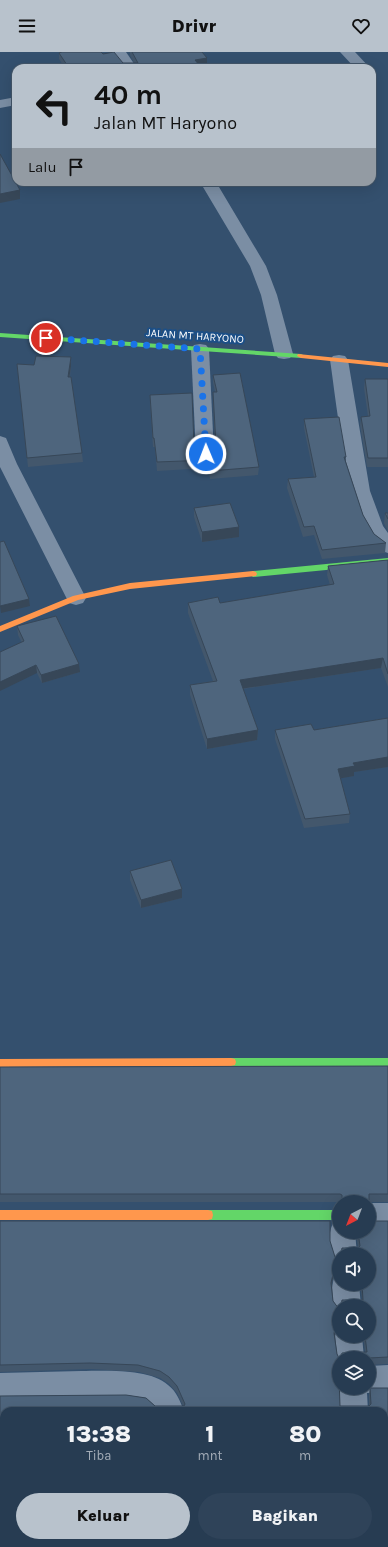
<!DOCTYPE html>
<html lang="id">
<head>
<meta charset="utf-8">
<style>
	body { margin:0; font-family:Karla,sans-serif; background:#2f4359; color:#f1f3f6; height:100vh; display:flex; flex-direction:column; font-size:15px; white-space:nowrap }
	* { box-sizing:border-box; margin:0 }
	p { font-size:13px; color:#a4adb8 }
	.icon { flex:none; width:22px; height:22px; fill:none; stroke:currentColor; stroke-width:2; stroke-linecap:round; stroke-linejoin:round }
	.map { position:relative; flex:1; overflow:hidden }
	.sheet { position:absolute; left:0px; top:1355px; width:388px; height:140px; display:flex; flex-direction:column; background:#273c52; border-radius:12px 12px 0 0; box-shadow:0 4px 16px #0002,0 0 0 1px #435669 }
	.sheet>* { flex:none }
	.hud { position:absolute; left:12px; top:12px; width:364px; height:122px; border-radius:12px; box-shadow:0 4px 16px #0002,0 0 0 1px #435669; background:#b8c2cc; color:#111; overflow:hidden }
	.needle { width:26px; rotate:222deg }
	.fabs { position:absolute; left:332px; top:1143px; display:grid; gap:8px }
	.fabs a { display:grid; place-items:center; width:44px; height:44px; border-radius:50%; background:#273c52; box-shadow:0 4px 16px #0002,0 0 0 1px #435669; font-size:20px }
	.pin { position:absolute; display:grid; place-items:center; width:34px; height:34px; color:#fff; margin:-17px; border:2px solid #fff; border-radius:50%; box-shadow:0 1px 4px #0007 }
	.me { position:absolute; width:44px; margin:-22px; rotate:359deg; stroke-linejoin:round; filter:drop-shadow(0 0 3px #0008) }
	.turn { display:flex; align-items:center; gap:14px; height:84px; padding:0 16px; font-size:18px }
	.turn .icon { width:52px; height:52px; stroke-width:2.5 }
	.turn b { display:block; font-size:28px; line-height:34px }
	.then { display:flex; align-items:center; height:38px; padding:0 16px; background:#0003; gap:8px; font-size:15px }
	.eta { display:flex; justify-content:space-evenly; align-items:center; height:68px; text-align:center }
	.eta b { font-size:24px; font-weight:800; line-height:28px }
	.primary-button { display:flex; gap:8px; margin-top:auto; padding:8px 16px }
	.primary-button a { flex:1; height:46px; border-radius:24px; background:#b8c2cc; color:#111; font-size:16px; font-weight:800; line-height:46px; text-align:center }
	.primary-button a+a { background:#2f4359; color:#f1f3f6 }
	header { display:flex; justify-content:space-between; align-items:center; height:52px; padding:0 16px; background:#b8c2cc; color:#111; font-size:18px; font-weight:800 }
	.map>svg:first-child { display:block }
</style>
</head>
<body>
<header><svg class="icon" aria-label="menu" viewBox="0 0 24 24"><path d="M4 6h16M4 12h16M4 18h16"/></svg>Drivr<svg class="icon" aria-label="heart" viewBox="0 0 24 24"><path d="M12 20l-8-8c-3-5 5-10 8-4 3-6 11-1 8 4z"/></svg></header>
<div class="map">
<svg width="388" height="1495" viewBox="0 0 388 1495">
	<rect width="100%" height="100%" fill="#34506e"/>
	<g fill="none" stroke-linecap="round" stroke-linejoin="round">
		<g fill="#7b8ea4" fill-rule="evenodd">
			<polygon points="112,0 126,0 137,16 123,16"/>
			<polygon points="340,0 355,0 370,16 355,16"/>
			<polygon points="16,45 16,53 0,56 0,48"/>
			<polygon points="200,130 216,130 266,214 277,243 293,302 290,306 284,307 278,306 275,302 261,243 250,214"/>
			<polygon points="200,292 206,293 209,297 214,402 212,406 205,408 198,406 196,402 191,297 194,293"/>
			<path d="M339 303 345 304 348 308 370 439 383 474 388 481V501C349 490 336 345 330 308L333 304Z"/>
			<polygon points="0,384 6,386 17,412 86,546 83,551 76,553 69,551 0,415"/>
			<rect x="369" y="1151" width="19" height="24"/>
			<path d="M339 1169V1180H355L357 1202H339V1213L335 1211C329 1198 327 1184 333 1171Z"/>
			<path d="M339 1221V1232H359L361 1254H339V1264C329 1255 331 1234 335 1223Z"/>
			<path d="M339 1274V1284H362L364 1306H339V1313C334 1301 332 1285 339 1274Z"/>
			<polygon points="388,1313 388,1341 367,1341 368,1359 340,1359 338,1336 339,1333 339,1336 369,1336 369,1314"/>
			<path d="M81 1319C105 1319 149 1316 168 1333 177 1340 180 1349 184 1359H155L147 1351 127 1348 81 1347 0 1349V1321Z"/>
		</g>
		<g fill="#63d668" fill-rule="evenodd">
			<polygon points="0,281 301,302 305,304 301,306 0,285"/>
			<polygon points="388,506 388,512 253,525 249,522 253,519"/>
			<polygon points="231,1006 388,1006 388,1014 231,1014 227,1013 226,1010 227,1007"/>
			<polygon points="208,1158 339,1158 339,1168 208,1168 204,1167 203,1163 204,1159"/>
		</g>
		<g fill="#ff974d" fill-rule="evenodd">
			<polygon points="298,302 388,311 388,315 301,306 297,304"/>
			<polygon points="253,519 256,520 257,522 256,524 130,537 78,548 0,580 0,574 73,544 130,531"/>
			<polygon points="231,1006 235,1007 236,1010 235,1013 231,1014 0,1015 0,1007"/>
			<polygon points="0,1158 208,1158 212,1159 213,1163 212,1167 208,1168 0,1168"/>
		</g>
	</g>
	<g fill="#43576c" fill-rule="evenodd">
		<polygon points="130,0 202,0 207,12 200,13 200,16 65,16 59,7 59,1 103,2 123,11 134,11 130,3"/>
		<polygon points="71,305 71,314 70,325 82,401 83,410 28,415 17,312 34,313"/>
		<polygon points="213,323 259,415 258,423 210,427 208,416 157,419 155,395 153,395 150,351 194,394 198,399 205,401 212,399 215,394 213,349 213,340 215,340 213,331"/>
		<polygon points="365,327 388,327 388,415 367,415 360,373 361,365 368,364 364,336"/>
		<polygon points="304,367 346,405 346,410 363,463 374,482 386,491 385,501 322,507 314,483 303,485 287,436 288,427 314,425 304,376"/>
		<polygon points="194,456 239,485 202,490 194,465"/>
		<polygon points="385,461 388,461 388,479 384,471"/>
		<polygon points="388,508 388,635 381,616 243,637 258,678 257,688 207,697 190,643 190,633 213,629 188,561 188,551 220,551 330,533 327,523 328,514"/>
		<polygon points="17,574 80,620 42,631 18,583"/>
		<polygon points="388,666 388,715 354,720 354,724 340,726 350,762 349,771 304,776 275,687 275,678 314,678"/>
		<polygon points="130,819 182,837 182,846 141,856 130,828"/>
		<polygon points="388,1014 388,1150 369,1150 369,1169 388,1169 388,1312 369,1313 365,1300 363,1284 369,1284 362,1248 360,1232 369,1232 369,1202 341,1202 342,1196 358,1196 356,1180 369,1180 369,1150 0,1150 0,1015"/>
		<path d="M0 1169H330V1189L335 1205 339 1206V1220L334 1222 332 1233 333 1249 339 1257V1274L338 1273 335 1283 337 1302 339 1306V1336L340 1354H369V1342L370 1336H388V1495H0V1344L126 1343 146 1346 155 1354H183L177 1341 169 1332 160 1326 139 1320 91 1317 0 1320ZM4 1359H384V1491H4Z"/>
	</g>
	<g fill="#374758">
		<polygon points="207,6 207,12 195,14 195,8"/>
		<polygon points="200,14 200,16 189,16"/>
		<polygon points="20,138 20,147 0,151 0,142"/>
		<polygon points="71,305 71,314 68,334 68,325"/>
		<polygon points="239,475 239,485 202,490 202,480"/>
		<polygon points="29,547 30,554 1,561 0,554"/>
		<polygon points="383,606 381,616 240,637 240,628"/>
		<polygon points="79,612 80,620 42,631 41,623"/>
		<polygon points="36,613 37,621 0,639 0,630"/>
		<polygon points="258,678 257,688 207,697 207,687"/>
		<polygon points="388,705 388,715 354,720 354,724 337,727 338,717 353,711"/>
		<polygon points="182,837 182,846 141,856 141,848"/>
		<polygon points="339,1213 339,1220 334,1222 330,1238 335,1214"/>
		<polygon points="339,1266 338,1273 333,1288 334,1281"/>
	</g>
	<g fill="#4e657d" stroke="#374758" fill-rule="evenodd">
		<polygon points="62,0 101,0 103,2 114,0 123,11 138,11 132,0 202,0 207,6 195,8 200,14 189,16 69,16 59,1"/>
		<polygon points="0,102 20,138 0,142"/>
		<polygon points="36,304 71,305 68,325 71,325 82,401 27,406 17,312 34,313"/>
		<polygon points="240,321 259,415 210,419 208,408 157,410 154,386 153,386 150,343 192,341 194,394 198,399 205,401 212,399 216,393 213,340 217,340 213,323"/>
		<polygon points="365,327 388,327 388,406 368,406 361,365 370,364"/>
		<polygon points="339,365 346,405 344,405 363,463 374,482 386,491 322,498 314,474 304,475 288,427 316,425 304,367"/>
		<polygon points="230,451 239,475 202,480 194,456"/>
		<polygon points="385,461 388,461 388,467"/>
		<polygon points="4,489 29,547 0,554 0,490"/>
		<polygon points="388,508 388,622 383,606 240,628 258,678 207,687 190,633 217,629 188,551 218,545 220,551 334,532 328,514"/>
		<polygon points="56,564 79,612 41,623 36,613 0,630 0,600 24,589 17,574"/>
		<polygon points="388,666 388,705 353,711 355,714 338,717 350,762 305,767 275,678 311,672 314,678"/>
		<polygon points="171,808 182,837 141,848 130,819"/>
		<polygon points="388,1014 388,1142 369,1142 369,1169 388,1169 388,1305 369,1306 369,1325 369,1306 341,1306 342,1301 367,1300 365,1284 369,1284 369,1254 341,1254 342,1248 363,1248 362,1232 369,1232 369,1202 341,1202 342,1196 358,1196 360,1194 358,1180 369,1180 369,1150 342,1150 342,1143 340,1142 0,1142 0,1015"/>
		<path d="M0 1169H330V1189L335 1205 339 1206V1213L335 1214 331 1231 333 1249 339 1257V1266L334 1281 337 1302 339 1306V1326L340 1354H369L371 1352 370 1336H388V1495H185L184 1494 0 1495V1344L126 1343 146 1346 155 1354H184L185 1352 177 1334 169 1325 160 1319 138 1313 90 1311 0 1313ZM4 1359H384V1491H4Z"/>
	</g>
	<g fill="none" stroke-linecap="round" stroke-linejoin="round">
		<polyline stroke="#1a73e8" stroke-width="7" stroke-dasharray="0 12.6" points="46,286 200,297 206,402"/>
	</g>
	<g text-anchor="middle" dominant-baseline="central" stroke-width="4" stroke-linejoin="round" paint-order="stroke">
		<g font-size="11" fill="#fff" stroke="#1c4f87">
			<text transform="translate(195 284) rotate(4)">JALAN MT HARYONO</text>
		</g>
	</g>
</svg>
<div class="fabs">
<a><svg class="needle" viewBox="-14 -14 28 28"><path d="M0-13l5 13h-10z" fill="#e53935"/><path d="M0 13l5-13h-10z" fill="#a4adb8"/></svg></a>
<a><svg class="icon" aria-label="sound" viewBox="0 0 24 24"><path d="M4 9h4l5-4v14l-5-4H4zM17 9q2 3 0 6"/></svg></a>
<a><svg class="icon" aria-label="search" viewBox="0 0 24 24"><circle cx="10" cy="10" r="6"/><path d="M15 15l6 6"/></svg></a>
<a><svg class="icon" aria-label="layers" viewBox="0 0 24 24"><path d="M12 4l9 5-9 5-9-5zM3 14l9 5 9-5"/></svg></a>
</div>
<div class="pin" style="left:46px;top:286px;background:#d93025"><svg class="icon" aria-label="arrive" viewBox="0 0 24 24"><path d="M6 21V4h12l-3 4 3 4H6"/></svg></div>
<svg class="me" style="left:206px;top:402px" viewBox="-20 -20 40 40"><circle r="17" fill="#1a73e8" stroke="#fff" stroke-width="3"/><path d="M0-11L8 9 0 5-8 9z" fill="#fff"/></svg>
<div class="hud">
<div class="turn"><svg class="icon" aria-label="left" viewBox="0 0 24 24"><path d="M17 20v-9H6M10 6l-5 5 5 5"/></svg><div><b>40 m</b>Jalan MT Haryono</div></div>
<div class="then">Lalu<svg class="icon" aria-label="arrive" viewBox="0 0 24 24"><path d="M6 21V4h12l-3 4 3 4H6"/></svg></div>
</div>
<section class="sheet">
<div class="eta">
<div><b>13:38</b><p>Tiba</p></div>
<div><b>1</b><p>mnt</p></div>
<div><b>80</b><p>m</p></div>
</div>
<div class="primary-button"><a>Keluar</a><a>Bagikan</a></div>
</section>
</div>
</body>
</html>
